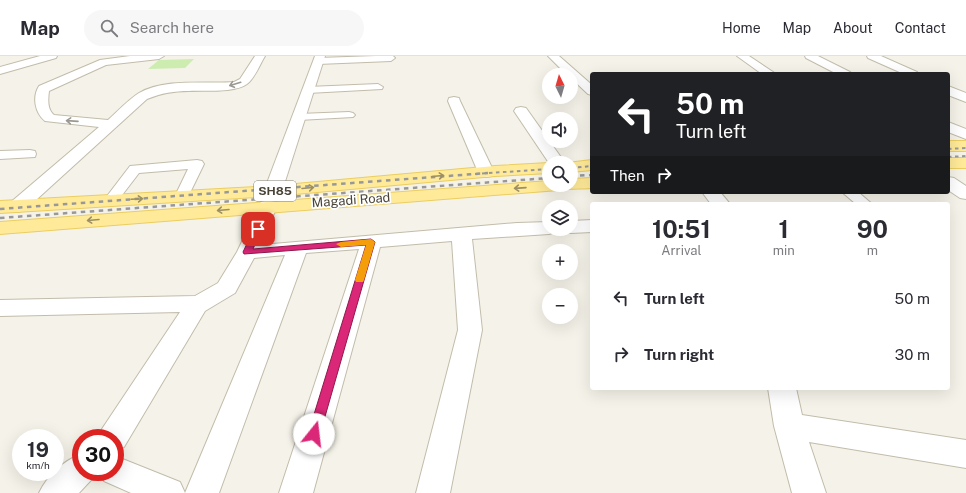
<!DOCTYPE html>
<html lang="en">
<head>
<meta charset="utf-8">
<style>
	body { margin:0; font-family:"Public Sans",sans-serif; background:#f7f7f7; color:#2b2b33; height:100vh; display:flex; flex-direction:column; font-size:15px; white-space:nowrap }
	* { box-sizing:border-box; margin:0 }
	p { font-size:13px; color:#7c7c81 }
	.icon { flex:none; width:22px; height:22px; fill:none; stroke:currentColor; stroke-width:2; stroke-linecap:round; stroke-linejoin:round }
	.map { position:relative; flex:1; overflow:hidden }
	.drawer { position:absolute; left:590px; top:146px; width:360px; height:188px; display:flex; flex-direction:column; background:#fff; border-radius:4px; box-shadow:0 4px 16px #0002 }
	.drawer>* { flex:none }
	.guide { position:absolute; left:590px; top:16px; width:360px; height:122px; border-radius:4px; box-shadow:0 4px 16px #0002; background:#202124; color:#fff; overflow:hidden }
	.needle { width:26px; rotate:355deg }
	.tools { position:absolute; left:542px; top:12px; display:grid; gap:8px }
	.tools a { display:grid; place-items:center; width:36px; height:36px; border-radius:50%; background:#fff; box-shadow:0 4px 16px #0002; font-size:20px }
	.speed { position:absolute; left:12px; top:373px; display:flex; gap:8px; font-size:20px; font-weight:700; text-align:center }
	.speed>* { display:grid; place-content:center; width:52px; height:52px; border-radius:50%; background:#fff; box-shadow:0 4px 16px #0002; line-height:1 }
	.speed small { font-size:10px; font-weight:400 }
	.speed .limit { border:6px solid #d22; background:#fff; color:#111 }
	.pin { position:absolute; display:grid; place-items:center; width:34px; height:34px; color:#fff; margin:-17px; border-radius:8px; box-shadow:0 2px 6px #0006 }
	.me { position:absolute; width:44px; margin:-22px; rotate:16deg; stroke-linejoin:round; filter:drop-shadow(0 0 3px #0008) }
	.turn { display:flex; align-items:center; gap:14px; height:84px; padding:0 20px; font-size:18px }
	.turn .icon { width:52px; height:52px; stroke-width:2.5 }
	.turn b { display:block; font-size:28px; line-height:34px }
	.then { display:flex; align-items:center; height:38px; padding:0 20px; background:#0003; gap:8px; font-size:15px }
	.eta { display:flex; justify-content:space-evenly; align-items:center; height:68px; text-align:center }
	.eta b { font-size:24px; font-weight:700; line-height:28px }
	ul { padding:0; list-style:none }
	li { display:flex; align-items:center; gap:12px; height:56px; padding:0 20px }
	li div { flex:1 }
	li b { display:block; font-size:15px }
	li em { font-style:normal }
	header { display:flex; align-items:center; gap:24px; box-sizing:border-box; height:56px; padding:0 20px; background:#fff; border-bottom:1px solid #e1e1e2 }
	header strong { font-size:19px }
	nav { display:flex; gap:22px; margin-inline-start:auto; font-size:14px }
	.search { width:280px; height:36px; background:#f7f7f7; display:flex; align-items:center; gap:10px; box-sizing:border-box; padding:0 14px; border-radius:22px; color:#7c7c81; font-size:15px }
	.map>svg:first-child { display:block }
</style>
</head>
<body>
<header>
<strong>Map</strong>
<div class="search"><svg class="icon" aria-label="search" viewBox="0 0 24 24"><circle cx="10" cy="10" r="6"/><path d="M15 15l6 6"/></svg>Search here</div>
<nav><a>Home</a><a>Map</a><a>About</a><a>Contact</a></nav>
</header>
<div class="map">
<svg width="966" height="437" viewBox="0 0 966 437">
	<rect width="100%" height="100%" fill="#f5f3e9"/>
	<polygon fill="#ccecb0" points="194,3 185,12 148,13 159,4"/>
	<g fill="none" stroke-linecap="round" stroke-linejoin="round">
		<defs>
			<g id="lane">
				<polygon points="376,0 393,0 395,2 391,5 318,8 314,5 318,2"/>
				<polygon points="378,28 383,31 382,33 308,37 303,34 308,31"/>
				<polygon points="349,56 353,57 355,59 353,61 299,64 293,61 299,58"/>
				<polygon points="30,94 35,95 36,98 35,101 0,103 0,95"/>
				<polygon points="197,104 202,105 204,108 187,143 182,144 177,143 175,140 188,113 139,117 116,147 111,148 106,147 104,144 130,110"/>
				<polygon points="842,136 858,136 872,148 856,148"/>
			</g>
			<g id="street">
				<polygon points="40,0 57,0 56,2 0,18 0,11"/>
				<path d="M130 0H164L159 3 106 9 49 35C48 43 47 53 54 59L108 64C118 55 128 44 139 37 164 22 206 28 234 26L240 23 255 0H265C260 8 255 22 247 28 235 37 205 34 189 35 175 35 161 37 147 43L25 154 18 156 11 154 9 150 11 146 99 71 45 65C35 57 32 41 39 30L100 4Z"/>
				<polygon points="315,0 325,0 282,135 279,139 273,140 267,139 264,135"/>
				<polygon points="548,0 559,0 592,29 592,39 588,38 571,22 571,19 567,19"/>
				<polygon points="737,0 749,0 776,18 762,18"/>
				<polygon points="805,0 818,0 850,16 852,18 837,18 806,2"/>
				<polygon points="867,0 881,0 917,16 919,18 904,18 868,2"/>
				<polygon points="948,30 966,37 966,46 948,39"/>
				<polygon points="454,41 459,42 460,45 494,116 492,120 486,121 480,120 478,116 448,45 449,42"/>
				<polygon points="521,51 526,52 565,107 549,107 514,55 516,52"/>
				<polygon points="948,66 966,73 966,83 948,76"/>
				<polygon points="948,121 954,122 966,130 966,143 960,142 948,134"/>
				<polygon points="702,136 720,136 730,148 711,148"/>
				<polygon points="268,144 275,146 277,150 261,189 517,167 549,166 549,173 558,173 556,176 549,178 472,183 482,274 450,437 416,437 458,274 452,185 380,191 313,437 279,437 359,193 306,197 219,437 185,437 285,199 254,202 235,237 205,255 124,391 115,394 115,382 98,382 102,373 180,256 0,260 0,244 195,240 218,227 237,196 259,150 261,146"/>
				<polygon points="592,164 592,176 571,177 564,175 563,173 571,173 571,165"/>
				<polygon points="768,332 796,332 802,359 966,384 966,412 809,386 826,437 792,437 774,370"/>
				<path d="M81 398V416H96L92 423 79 437H39C47 420 63 405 81 398Z"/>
				<polygon points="115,400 180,426 185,437 131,437 104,425 99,416 115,416"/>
			</g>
			<g id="primary">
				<rect x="948" y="85" width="18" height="10"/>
				<rect x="948" y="102" width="18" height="10"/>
				<polygon points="592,104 592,114 571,116 571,107 567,107"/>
				<polygon points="549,107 549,117 495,120 273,140 0,157 0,145 273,130 495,110"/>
				<path d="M592 122V132C581 133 569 132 559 134L0 178V166L549 125V129H571V123Z"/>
			</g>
		</defs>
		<use href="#lane" stroke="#c2bcab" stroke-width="2"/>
		<use href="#street" stroke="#c2bcab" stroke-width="2"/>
		<use href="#primary" stroke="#ebcd61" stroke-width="2"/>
		<use href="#lane" fill="#fff" fill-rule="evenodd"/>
		<use href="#street" fill="#fff" fill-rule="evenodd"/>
		<use href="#primary" fill="#ffea99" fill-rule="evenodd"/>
		<g stroke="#989898" stroke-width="2" stroke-dasharray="3.5 3.5" stroke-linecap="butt">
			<polyline points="948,93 966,92"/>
			<polyline points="948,101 966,100"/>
			<polyline points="571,112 592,110"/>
			<polyline points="475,118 549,113"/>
		</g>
		<g stroke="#989898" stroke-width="2.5" stroke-dasharray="4.5 4.5" stroke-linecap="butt">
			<polyline points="571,120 592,119"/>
			<polyline points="0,153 488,117"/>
			<polyline points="0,162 549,122"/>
		</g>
	</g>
	<defs><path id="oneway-shaft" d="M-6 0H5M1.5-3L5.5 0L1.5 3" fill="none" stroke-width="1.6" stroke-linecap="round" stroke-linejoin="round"/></defs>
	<g stroke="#9b9891">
		<use href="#oneway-shaft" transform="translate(235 28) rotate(163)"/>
		<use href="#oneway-shaft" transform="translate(72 65) rotate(-176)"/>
	</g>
	<g stroke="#9b8f63">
		<use href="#oneway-shaft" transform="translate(438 120) rotate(-5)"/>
		<use href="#oneway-shaft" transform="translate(308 132) rotate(-5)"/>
		<use href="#oneway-shaft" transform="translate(520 132) rotate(176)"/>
		<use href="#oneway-shaft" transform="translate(137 143) rotate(-3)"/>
		<use href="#oneway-shaft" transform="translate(223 154) rotate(175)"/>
		<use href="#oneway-shaft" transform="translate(93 164) rotate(175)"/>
	</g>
	<polygon fill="#db2777" stroke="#8e194d" points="255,171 258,171 262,173 253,193 371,183 375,186 320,378 318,382 314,383 310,382 308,378 366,189 244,198 243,196"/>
	<polygon fill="#f59e0b" points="371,183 375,186 364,224 363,226 356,226 355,224 366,189 341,191 336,188 341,186"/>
	<g text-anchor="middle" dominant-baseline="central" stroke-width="3.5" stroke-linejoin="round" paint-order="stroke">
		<rect fill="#fff" stroke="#807c73" stroke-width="1" x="254" y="125" width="42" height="20" rx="3"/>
		<g font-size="12" font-weight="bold" fill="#4a4437">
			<text x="275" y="135">SH85</text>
		</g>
		<g font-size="13" fill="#4a4437" stroke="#fff">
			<text transform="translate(351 144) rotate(-4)">Magadi Road</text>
		</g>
	</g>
</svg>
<div class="tools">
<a><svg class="needle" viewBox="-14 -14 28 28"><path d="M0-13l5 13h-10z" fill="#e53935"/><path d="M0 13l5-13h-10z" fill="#7c7c81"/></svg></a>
<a><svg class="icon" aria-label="sound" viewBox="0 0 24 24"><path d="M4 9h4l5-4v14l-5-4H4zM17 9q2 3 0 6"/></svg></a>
<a><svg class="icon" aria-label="search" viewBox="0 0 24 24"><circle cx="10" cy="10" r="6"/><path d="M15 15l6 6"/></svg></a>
<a><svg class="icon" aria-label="layers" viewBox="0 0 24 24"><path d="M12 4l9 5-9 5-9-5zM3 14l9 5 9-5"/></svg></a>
<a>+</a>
<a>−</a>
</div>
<div class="speed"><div>19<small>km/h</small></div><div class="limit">30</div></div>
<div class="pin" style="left:258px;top:173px;background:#d93025"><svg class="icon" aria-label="arrive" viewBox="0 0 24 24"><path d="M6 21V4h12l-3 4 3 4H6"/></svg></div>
<svg class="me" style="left:314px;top:378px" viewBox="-20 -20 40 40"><circle r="19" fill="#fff"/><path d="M0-13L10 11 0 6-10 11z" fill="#db2777"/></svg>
<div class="guide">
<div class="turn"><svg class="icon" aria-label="left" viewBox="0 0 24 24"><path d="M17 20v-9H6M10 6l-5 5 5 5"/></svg><div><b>50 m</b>Turn left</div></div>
<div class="then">Then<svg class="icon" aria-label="right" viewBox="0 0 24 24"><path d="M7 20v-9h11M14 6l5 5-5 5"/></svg></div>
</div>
<section class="drawer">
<div class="eta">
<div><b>10:51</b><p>Arrival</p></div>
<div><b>1</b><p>min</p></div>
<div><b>90</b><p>m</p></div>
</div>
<ul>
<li><svg class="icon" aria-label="left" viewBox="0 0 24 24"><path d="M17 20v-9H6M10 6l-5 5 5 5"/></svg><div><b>Turn left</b></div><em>50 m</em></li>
<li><svg class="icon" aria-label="right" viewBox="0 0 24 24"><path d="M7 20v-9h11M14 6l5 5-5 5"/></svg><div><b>Turn right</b></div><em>30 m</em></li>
</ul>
</section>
</div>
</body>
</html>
